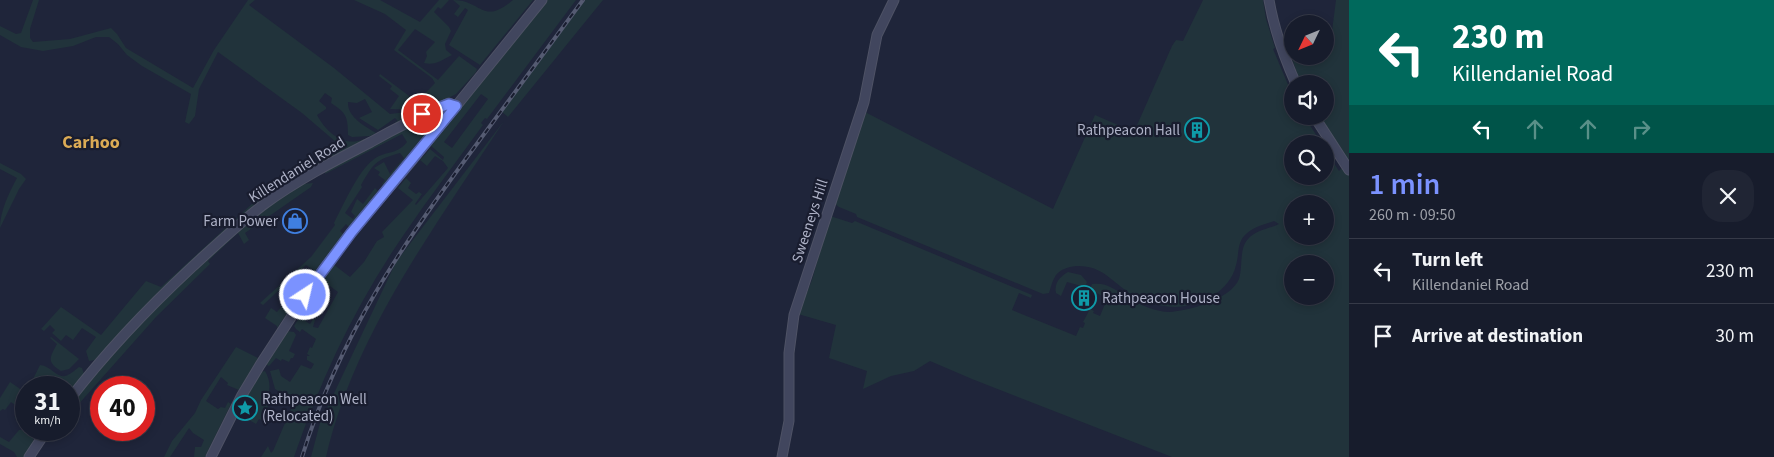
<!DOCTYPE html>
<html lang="en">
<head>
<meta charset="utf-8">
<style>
	body { margin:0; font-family:"Source Sans 3",sans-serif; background:#202534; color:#f1f3f6; height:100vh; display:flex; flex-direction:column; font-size:19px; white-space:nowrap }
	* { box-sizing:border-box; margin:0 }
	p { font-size:16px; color:#9ea1a9 }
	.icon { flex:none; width:28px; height:28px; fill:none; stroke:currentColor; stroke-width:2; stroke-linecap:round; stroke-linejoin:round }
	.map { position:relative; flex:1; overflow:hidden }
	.sheet { display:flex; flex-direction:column; background:#171c2c; width:425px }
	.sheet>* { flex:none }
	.hud { background:#00695c; color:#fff; overflow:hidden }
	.needle { width:32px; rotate:227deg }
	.tools { position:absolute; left:1284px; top:15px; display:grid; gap:10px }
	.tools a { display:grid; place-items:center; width:50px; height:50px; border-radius:50%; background:#171c2c; box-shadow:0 2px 8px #0003,0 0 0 1px #363a48; font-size:25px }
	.speed { position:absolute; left:15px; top:376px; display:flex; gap:10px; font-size:25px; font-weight:700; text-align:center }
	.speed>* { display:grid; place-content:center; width:65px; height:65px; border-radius:50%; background:#171c2c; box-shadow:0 2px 8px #0003,0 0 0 1px #363a48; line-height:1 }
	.speed small { font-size:12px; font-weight:400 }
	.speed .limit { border:8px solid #d22; background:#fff; color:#111 }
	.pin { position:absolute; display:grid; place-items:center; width:42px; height:42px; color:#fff; margin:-21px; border:2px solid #fff; border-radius:50%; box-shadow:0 1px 5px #0007 }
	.me { position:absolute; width:55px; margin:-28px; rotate:35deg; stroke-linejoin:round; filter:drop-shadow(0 0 4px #0008) }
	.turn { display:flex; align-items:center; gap:18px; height:105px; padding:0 20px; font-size:22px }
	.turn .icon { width:65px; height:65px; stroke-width:2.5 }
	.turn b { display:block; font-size:35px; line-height:42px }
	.lanes { display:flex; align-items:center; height:48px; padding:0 20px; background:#0003; justify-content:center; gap:25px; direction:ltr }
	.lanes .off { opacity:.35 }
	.round { display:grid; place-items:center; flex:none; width:52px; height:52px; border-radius:20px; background:#202534 }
	.headline { display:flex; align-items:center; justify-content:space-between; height:85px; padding:0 20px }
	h1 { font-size:30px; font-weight:600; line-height:38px; color:#7b92ff }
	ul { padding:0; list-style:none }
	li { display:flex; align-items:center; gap:15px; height:65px; padding:0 20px; border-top:1px solid #363a48 }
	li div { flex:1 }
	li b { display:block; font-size:19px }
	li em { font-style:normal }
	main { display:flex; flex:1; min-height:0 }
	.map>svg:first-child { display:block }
</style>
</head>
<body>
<main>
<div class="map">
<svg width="1349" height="457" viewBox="0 0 1349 457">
	<rect width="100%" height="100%" fill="#1f253a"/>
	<g fill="#21333b" fill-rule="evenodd">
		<path d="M33 0H39L30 29V38L33 42 70 39 111 28 117 34 126 48 193 88 214 50 248 0H255L249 5 334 68 390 114 414 111 418 112 398 123 395 122 398 121 395 118 378 130 359 118 372 112 365 99 357 103 348 102C347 117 365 126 376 133L370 136 352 137 348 135C348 116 346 113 331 103L332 98 325 93 319 101 326 107V109L317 115C326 132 344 148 364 139L366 140C332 156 298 175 267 197 204 243 150 303 96 360L89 361 86 351 96 337 82 328 73 340 66 335 61 341 52 333 55 330 50 325 44 331 41 329 61 307 101 335 146 281 161 287 265 192 343 148 302 113 218 52 199 89 195 116 189 124 185 122 191 94 142 66 127 55 118 44 109 37H96L73 46 43 51 21 47 0 35V26L16 34 21 33Z"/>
		<path d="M354 0H380L420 22 439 0H449L441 9 438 7 434 12 449 27 451 31 445 44 446 50 452 55C442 60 435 66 424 63L427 56 426 52 435 42 415 29 398 50 438 80 459 56 477 69 476 72 456 94 425 110 390 109 399 96 390 89 392 86 379 76 380 74 417 102 435 83 432 78 394 50 406 30 385 14Z"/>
		<path d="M453 0C482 0 482 26 513 0H533L480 65 449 45 468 10 465 8 458 17 454 14 460 6Z"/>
		<path d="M546 0H576L487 119 485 118 481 123 483 125C457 161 430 196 405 233 357 302 321 378 294 457H261L268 446 271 453 273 451 295 400 275 389 270 371 279 369 281 376 290 382 301 365 311 369 314 364 307 360V356H310L307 354 310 347 312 348 316 339 302 329 300 332 296 329 294 326 303 312 308 316 305 321 310 324 313 319 315 320 313 327 318 328 338 292 322 280 326 272 333 264 350 277 364 262 377 241 384 237 382 232 413 200 398 188 406 178 411 183 408 188 416 194 419 192 422 194 415 204 416 205 448 168 443 161 435 156 427 166 420 160 430 149 443 160 444 157 430 145ZM481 94 488 99 452 148 444 142Z"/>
		<polygon points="583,0 603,0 508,117 501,111"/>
		<path d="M1203 0H1263L1266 19 1275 48 1273 49 1292 94V116H1304L1322 144H1292V176H1325V149L1339 171 1348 161 1318 116H1325V84H1301L1292 59 1295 56H1325V39H1331L1336 0H1349V457H1172L972 379 930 361 914 371 891 376 863 389 867 371 829 358 836 325 798 314 812 280 830 216 852 223 855 221 1032 295 1031 298 1019 293 1012 310 1076 336 1080 327 1083 328 1085 323 1083 322 1090 309 1094 311 1093 313 1100 316 1107 299 1090 289 1092 284C1108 282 1117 291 1130 299 1140 305 1157 312 1169 312 1189 311 1231 299 1239 279 1243 267 1239 248 1248 239 1256 230 1269 229 1279 224L1274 221C1263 225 1252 227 1244 236 1237 244 1239 256 1236 265 1230 292 1200 306 1175 307 1161 307 1143 302 1131 294 1111 281 1102 265 1076 266 1068 267 1061 269 1056 275 1052 281 1051 287 1049 293L1043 294 857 217 856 214 839 207 834 203 865 112 1053 209 1095 115 1134 132 1172 46 1176 40 1183 41ZM1292 204H1325V236H1292ZM1292 264H1325V296H1292Z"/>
		<path d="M438 112 440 116 383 185 382 184 385 180 378 175 380 172 374 168 384 162 390 174 404 158 400 153C375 160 374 163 361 185L362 187 345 213 353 219 355 216 351 212 357 199 363 204 375 188 378 191 349 227 346 224 340 231 344 235 315 271 306 265 263 305 260 303 311 257 335 225 334 223C343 206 358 171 373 160 385 150 396 156 407 142L402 134 325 174 326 169Z"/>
		<path d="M504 121C436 226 355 332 326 457H311L320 423 396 262Z"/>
		<path d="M0 163 21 174 26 179 19 189 0 228C0 211 9 193 17 178L0 169Z"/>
		<polygon points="313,183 311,187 245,233 249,240 244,244 238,233 208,261 210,264 156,317 69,415 69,404 141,321 237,230 272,203 302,184"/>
		<path d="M1068 272 1081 275 1087 282 1085 287 1067 282 1061 296 1056 293C1054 284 1059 277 1068 272Z"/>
		<polygon points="310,275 313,275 277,328 277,326 265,318 271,308 277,312 283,305 289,305"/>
		<polygon points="319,285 325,288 326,299 324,304 318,300 308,314 301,309 302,308"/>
		<polygon points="287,331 294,332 296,335 289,351 295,354 293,358 291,358 289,362 282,359 281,361 276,358 269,366 267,365 266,364"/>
		<path d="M51 337 79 359 69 369 61 371C46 362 50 357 57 344L50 338Z"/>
		<polygon points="236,347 258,358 239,390 227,385 228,383 221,377 206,401 218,409 221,407 225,408 228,402 231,404 205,457 194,457 195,447 201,447 204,440 193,433 189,428 170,457 164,457 172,441 195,413 201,400"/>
		<path d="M40 365C49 365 57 378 65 376 70 375 75 370 79 367L82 368 84 374 69 394V388L34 387 30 385Z"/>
		<path d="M265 371C271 381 271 392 265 402L269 404 265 412 268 414 263 421 259 419 256 424 237 413 261 372Z"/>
		<polygon points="10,382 26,393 26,426 15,418 20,408 11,402 5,410 3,409 0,411 0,398"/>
		<polygon points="19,430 22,430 33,437 34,442 24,457 17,457 14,452 0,444 0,437 9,442"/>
	</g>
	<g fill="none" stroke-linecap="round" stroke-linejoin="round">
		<defs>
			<g id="secondary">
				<path d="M1269 0C1274 29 1284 57 1296 84"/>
				<polyline points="1314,116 1349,170"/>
				<path d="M69 400C106 352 148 308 192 267 215 246 238 224 263 205 297 180 334 161 371 142 396 128 422 115 449 103L456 106"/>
				<polyline points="29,457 47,430"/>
				<polyline points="211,457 242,395 260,365 316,279 351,233 410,163 542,0"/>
				<polyline points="782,457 789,421 789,353 794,315 864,102 877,35 894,0"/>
			</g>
		</defs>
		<use href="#secondary" stroke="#4e5265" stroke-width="11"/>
		<use href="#secondary" stroke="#41465e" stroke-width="9"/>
		<defs>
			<path id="rail" d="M302 457C340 334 404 242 479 141 514 94 548 47 583 0"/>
		</defs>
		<use href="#rail" stroke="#555b72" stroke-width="4"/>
		<use href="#rail" stroke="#191d2f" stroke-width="2" stroke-dasharray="5.5" stroke-linecap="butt"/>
	</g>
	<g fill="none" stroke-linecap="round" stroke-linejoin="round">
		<defs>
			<polyline id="route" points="305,295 351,233 456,106 449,104 422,114"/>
		</defs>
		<use href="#route" stroke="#505fa6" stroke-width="12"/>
		<use href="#route" stroke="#7b92ff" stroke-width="9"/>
	</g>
	<defs>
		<symbol id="building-ring" viewBox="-11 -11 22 22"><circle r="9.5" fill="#191d2f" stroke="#0f9aa8" stroke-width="1.5"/><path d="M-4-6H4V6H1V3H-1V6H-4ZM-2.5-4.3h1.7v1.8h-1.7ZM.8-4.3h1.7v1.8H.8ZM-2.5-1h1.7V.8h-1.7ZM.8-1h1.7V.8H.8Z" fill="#0f9aa8"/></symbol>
		<symbol id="shop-ring" viewBox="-11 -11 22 22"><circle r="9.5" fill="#191d2f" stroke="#3f7fe0" stroke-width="1.5"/><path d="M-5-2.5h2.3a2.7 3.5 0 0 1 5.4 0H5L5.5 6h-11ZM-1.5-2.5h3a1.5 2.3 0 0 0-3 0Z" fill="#3f7fe0"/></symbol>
		<symbol id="sight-ring" viewBox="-11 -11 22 22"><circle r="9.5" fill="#191d2f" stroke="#0f9aa8" stroke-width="1.5"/><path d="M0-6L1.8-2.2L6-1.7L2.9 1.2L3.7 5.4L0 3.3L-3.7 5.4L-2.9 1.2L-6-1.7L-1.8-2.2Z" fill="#0f9aa8"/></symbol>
	</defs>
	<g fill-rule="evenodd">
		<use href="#building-ring" x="1183" y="116" width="28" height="28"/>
		<use href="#shop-ring" x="281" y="207" width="28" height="28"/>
		<use href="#building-ring" x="1070" y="284" width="28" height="28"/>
		<use href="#sight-ring" x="231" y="394" width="28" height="28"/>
	</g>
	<g text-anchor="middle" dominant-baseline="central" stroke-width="4.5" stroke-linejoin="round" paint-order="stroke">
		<g font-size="15" fill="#aeb2c7" stroke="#191d2f" text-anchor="end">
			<text x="1180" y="130">Rathpeacon Hall</text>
			<text x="278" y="221">Farm Power</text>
			<text x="1102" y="298" text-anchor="start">Rathpeacon House</text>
			<text x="262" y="399" text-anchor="start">Rathpeacon Well<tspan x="262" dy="17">(Relocated)</tspan></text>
		</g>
		<g font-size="15" fill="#aeb2c7" stroke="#191d2f">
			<text transform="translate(297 170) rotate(-32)">Killendaniel Road</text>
			<text transform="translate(810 221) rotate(-72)">Sweeneys Hill</text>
		</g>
		<g font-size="18" font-weight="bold" fill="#dbab55" stroke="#191d2f">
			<text x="91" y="142">Carhoo</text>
		</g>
	</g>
</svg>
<div class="tools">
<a><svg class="needle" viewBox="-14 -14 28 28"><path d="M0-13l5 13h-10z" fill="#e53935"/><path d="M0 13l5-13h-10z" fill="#9ea1a9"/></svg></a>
<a><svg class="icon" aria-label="sound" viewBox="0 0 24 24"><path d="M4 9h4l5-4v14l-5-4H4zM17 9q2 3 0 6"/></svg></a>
<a><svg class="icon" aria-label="search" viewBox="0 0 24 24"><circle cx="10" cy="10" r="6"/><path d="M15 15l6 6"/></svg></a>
<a>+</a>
<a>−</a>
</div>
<div class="speed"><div>31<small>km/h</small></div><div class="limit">40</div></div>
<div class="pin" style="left:422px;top:114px;background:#d93025"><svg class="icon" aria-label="arrive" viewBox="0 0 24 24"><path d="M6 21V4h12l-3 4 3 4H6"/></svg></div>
<svg class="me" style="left:305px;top:295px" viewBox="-20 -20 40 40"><circle r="17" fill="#7b92ff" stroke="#fff" stroke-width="3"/><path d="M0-11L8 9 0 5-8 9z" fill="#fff"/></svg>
</div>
<section class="sheet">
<div class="hud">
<div class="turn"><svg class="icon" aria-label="left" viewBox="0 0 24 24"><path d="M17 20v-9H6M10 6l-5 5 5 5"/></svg><div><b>230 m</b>Killendaniel Road</div></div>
<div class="lanes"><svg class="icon" aria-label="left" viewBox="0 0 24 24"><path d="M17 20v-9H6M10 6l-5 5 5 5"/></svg><svg class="icon off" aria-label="ahead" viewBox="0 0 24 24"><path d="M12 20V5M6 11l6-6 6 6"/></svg><svg class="icon off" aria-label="ahead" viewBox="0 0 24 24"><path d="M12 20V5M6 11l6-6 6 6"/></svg><svg class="icon off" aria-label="right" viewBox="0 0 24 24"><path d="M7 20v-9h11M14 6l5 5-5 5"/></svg></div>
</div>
<div class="headline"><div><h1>1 min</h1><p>260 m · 09:50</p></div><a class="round"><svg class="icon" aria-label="close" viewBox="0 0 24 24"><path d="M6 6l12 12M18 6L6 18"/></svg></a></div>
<ul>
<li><svg class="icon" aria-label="left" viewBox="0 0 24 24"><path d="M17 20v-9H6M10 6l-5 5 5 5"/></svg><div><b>Turn left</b><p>Killendaniel Road</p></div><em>230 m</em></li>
<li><svg class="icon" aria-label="arrive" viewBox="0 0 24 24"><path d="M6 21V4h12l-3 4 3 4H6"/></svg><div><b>Arrive at destination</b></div><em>30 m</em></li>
</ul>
</section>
</main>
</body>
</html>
